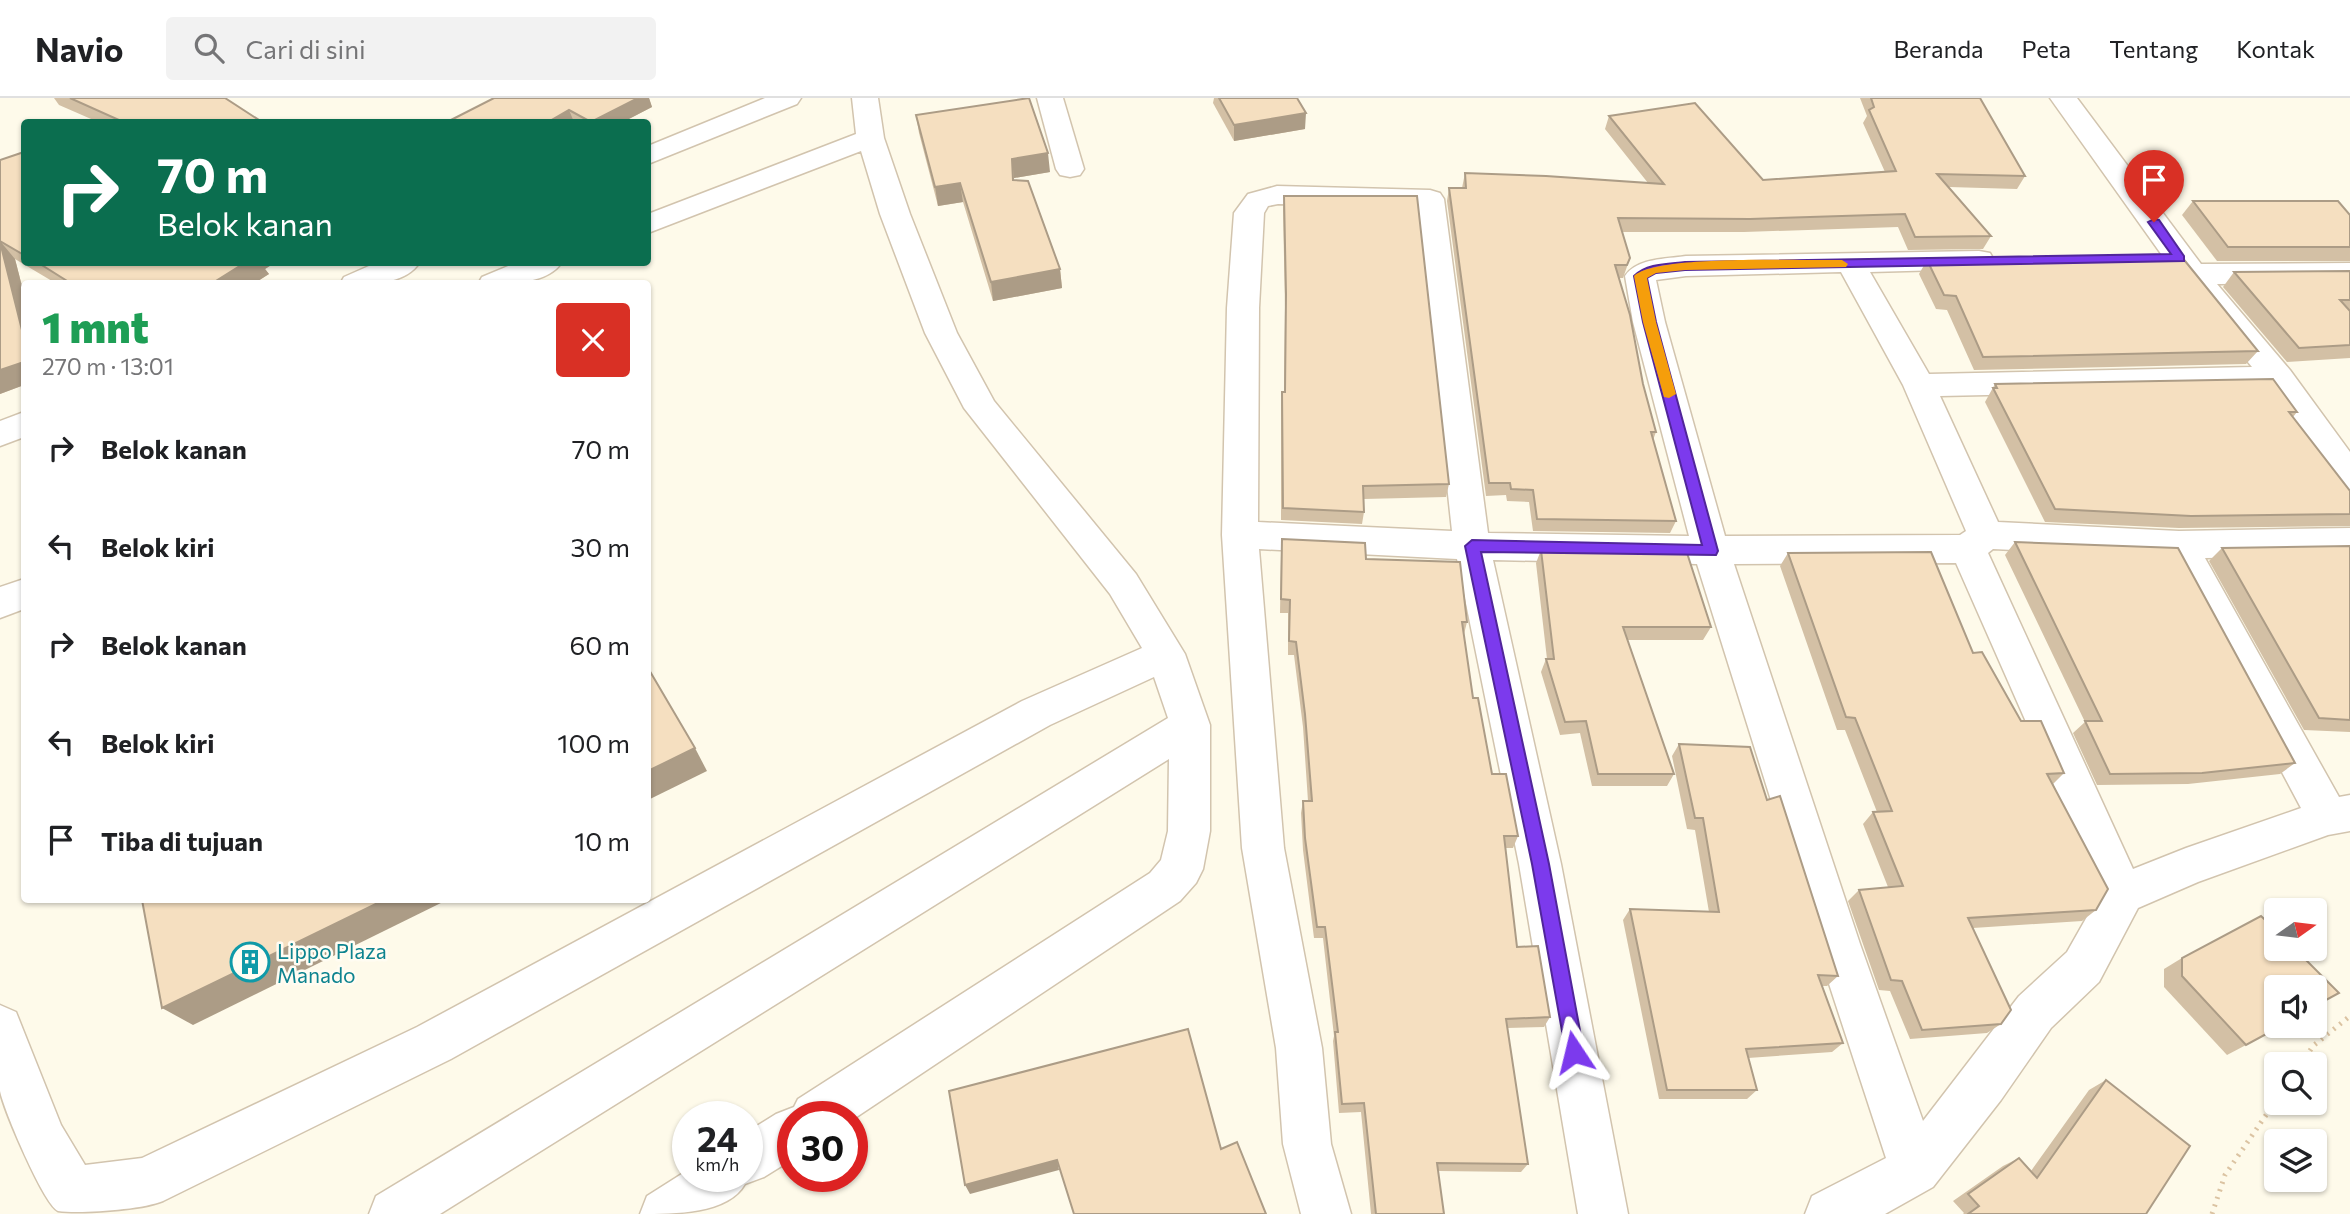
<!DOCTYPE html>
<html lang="id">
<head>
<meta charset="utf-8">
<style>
	body { margin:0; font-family:Commissioner,sans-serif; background:#f2f2f2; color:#202124; height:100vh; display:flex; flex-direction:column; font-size:26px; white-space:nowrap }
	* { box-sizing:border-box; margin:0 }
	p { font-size:23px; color:#757577 }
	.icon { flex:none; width:38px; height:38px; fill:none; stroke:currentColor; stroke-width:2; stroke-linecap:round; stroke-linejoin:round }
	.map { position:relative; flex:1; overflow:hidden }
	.details { position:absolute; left:21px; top:182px; width:630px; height:623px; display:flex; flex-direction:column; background:#fff; border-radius:7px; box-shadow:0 2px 5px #0004 }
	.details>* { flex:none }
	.guide { position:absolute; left:21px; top:21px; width:630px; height:147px; border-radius:7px; box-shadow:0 2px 5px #0004; background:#0b6e4f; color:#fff; overflow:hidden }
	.needle { width:46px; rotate:76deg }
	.buttons { position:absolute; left:2264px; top:800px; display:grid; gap:14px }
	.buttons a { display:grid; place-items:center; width:63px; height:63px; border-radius:7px; background:#fff; box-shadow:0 2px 5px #0004; font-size:35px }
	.speed { position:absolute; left:672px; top:1003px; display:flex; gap:14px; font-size:35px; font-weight:700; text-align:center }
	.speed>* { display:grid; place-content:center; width:91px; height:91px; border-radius:50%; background:#fff; box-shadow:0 2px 5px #0004; line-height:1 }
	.speed small { font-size:18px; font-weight:400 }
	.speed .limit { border:10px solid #d22; background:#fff; color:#111 }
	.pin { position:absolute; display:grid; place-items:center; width:60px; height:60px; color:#fff; margin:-72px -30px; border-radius:50% 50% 50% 0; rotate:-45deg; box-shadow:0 0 7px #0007 }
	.pin .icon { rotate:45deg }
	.me { position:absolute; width:77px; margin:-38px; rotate:350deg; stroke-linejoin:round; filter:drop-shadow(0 0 5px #0008) }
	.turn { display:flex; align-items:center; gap:24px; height:147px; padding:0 21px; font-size:32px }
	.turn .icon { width:91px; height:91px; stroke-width:2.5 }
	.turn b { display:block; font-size:49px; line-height:60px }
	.round { display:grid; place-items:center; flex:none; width:74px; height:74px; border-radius:7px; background:#f2f2f2 }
	.headline { display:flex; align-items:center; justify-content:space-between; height:119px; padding:0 21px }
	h1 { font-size:42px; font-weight:800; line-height:52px; color:#1e9e55 }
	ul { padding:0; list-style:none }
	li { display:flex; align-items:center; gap:21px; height:98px; padding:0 21px }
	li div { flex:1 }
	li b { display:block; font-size:26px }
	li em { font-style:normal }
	header { display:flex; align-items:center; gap:42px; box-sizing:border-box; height:98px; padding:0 35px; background:#fff; border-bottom:2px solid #e0e0e0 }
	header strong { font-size:33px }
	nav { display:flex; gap:38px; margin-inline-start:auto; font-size:24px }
	.search { width:490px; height:63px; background:#f2f2f2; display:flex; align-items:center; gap:18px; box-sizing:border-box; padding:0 24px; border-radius:7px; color:#757577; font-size:26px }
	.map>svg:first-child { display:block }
</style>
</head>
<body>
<header>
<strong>Navio</strong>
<div class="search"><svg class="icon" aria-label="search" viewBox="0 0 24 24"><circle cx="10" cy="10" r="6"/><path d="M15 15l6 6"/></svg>Cari di sini</div>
<nav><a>Beranda</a><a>Peta</a><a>Tentang</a><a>Kontak</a></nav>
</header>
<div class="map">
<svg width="2350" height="1116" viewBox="0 0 2350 1116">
	<rect width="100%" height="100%" fill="#fefaea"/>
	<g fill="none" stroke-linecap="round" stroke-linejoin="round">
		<defs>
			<g id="minor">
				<polygon points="765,0 801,0 797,6 648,66 648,48"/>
				<path d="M852 0H878L884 40 910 116 957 235 994 303 1136 476 1185 556 1210 627V733L1203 771 1196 785 1180 803 852 1022V1018H793V1061L764 1079 745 1086C728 1116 675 1116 640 1116L647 1098 688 1072V1078H747V1034L776 1016 794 1009 798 1001 1150 775 1161 762 1168 733 1169 661 440 1116H369L376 1098 1168 620 1154 579 1050 627 451 961 163 1103C141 1112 79 1116 58 1113 43 1105 4 1012 0 993 0 971 0 931 0 907L16 914 61 1027 85 1067 142 1060 417 929 1022 603 1142 550 1110 496 964 310 925 235 880 116 861 53 648 135V116L856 36Z"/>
				<polygon points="1037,0 1063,0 1084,71 1080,77 1070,79 1060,77 1056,71"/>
				<path d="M2050 0H2077L2201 166 2350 165V185L2217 186 2290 272 2350 354V392L2338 388 2269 291 1940 298 1998 424 2179 433 2350 430V458L2205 460 2339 699 2350 697V733L2328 737 2198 784 2138 810 2099 884 2051 930 2001 1002 1933 1089 1885 1116H1805L1812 1098 1886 1060 1816 846 1697 466 1493 462 1561 766 1628 1116H1578L1519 766 1457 461 1259 451 1284 750 1322 950 1331 1046 1351 1116H1301L1283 1046 1276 950 1242 750 1222 437 1227 210 1234 115 1248 96 1277 88 1430 92 1440 95 1444 101 1488 435 1689 438 1633 224 1625 178C1637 160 1666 161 1686 158L1979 153 1990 155 1994 162 1990 169 1979 171 1870 174 1929 276 2252 269 2169 167ZM1278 106 1417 109 1452 433 1258 424 1259 210 1264 115 1268 108ZM1841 174 1903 287 1966 433 1960 437 1725 438 1665 224 1656 182 1686 178ZM1993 451 2168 460 2301 710 2186 750 2133 771 1988 455ZM1956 465 2101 794 2067 854 2019 898 1923 1023 1860 846 1734 466Z"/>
				<path d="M378 164H420C404 189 365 186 340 186L344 179Z"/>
				<path d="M518 164H562C547 188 502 186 478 186L482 179Z"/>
				<polygon points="24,314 24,339 0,348 0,323"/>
				<polygon points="24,481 24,511 0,520 0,489"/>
			</g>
		</defs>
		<use href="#minor" stroke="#d2c4ae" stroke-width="3"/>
		<polyline stroke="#dbc3a2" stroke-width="3.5" stroke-dasharray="2 4.5" stroke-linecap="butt" points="330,23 334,24"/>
		<g stroke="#dbc3a2" stroke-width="5" stroke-dasharray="2 6" stroke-linecap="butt">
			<polyline points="2301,966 2313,948 2350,918"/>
			<polyline points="2212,1116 2225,1077 2277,1001"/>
		</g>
		<use href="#minor" fill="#fff" fill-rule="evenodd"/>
	</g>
	<g fill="#d3c0a5">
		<polygon points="54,0 225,0 262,24 98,24 59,7"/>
		<polygon points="494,0 649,0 652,9 623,24 447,24"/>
		<polygon points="1214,0 1297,0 1305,31 1234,43 1213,5"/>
		<polygon points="1860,0 1980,0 2025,78 2017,91 1949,89 1991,138 1983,151 1908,152 1898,129 1744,134 1622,134 1630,160 1623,180 1619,180 1643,286 1656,334 1653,342 1676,423 1670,435 1533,433 1529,404 1507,403 1506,397 1486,398 1447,103 1449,90 1462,90 1465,75 1648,85 1605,31 1609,18 1763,82 1885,74 1863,25 1867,18"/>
		<polygon points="916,17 1050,74 1014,80 1014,82 1060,171 1062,190 993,203 963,104 938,108 919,35"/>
		<polygon points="24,54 24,164 276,164 265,171 269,176 253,186 57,186 15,161 24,196 24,287 0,296 0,62"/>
		<polygon points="1284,98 1449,386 1446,399 1364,401 1364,414 1362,426 1281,422 1281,307 1282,294 1284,294 1285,209 1283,111"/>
		<polygon points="2193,103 2350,117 2350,163 2217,163 2182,117"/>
		<polygon points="1927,162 2258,253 2246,266 1974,272 1947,212 1936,211 1919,176"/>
		<polygon points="2350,173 2350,260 2287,264 2223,189 2234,174"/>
		<polygon points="1995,286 2297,314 2293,319 2350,393 2350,428 2179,430 2045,424 1985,304"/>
		<polygon points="1282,441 1366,461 1467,524 1464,536 1473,600 1492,676 1518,738 1513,750 1505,750 1517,849 1550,919 1544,929 1507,930 1528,1066 1521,1074 1438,1073 1444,1116 1371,1116 1361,1014 1339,1015 1333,943 1334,938 1323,840 1314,840 1303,752 1301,715 1303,703 1308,703 1303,629 1294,557 1288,557 1288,515 1280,515 1281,455"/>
		<polygon points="2015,444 2295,665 2280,676 2188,686 2097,687 2073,635 2085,624 2005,457"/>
		<polygon points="2350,448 2350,634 2304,632 2209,463 2222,450"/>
		<polygon points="1541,452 1711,529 1703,542 1627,542 1674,676 1667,688 1592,688 1580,635 1560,637 1541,574 1546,561 1547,561 1536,465"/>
		<polygon points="1788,455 1973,555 2021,623 2064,675 2053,686 2096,812 2082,823 1973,830 2001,926 1987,935 1910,941 1890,893 1879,892 1848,803 1859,792 1888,789 1863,726 1873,714 1877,714 1845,632 1837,632 1780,468"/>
		<polygon points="1679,646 1767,702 1838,878 1827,888 1822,888 1843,945 1832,954 1748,960 1757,992 1747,1001 1659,1001 1623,822 1630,811 1709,814 1695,732 1687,731 1672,658"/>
		<polygon points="2182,860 2246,947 2227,957 2164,889 2164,871"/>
		<polygon points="2106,982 2146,1116 1963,1116 1964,1115 1953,1103 2003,1068 2019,1060 2031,1073 2089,992"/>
	</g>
	<g fill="#ac9c86">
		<polygon points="638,0 649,0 652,9 623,24 591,24"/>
		<polygon points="569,12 574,24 548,24"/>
		<polygon points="1306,15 1305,31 1234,43 1234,27"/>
		<polygon points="1048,55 1050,74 1014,80 1016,101 1012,61"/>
		<polygon points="960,85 963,104 938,108 935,89"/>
		<polygon points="0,143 15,161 24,196 24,240"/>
		<polygon points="246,164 276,164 265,171 269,176 253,186 211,186"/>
		<polygon points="1060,171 1062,190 993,203 991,184"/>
		<polygon points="24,264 24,287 0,296 0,272"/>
		<polygon points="695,650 707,673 648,702 648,673"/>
		<polygon points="384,802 447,802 193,927 162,910"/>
		<polygon points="1057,1062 1059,1072 970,1096 965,1087"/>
	</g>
	<g fill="#f5dfc0" stroke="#ac9c86" stroke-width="2">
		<polygon points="70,0 225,0 262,24 111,24 119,22"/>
		<polygon points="494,0 638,0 591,24 569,12 548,24 447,24"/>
		<polygon points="1029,0 1048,55 1012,61 1013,82 1028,83 1060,171 991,184 960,85 935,89 916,17"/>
		<polygon points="1219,0 1297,0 1306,15 1234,27"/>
		<polygon points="1871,0 1980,0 2025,78 1937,76 1991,138 1915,139 1905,116 1750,121 1618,120 1630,160 1627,167 1615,167 1630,217 1643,286 1656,334 1651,334 1676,423 1537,421 1533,392 1511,391 1510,385 1489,385 1449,90 1466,90 1465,75 1546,78 1664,86 1609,18 1695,5 1763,82 1896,73 1869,12 1874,9"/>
		<polygon points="24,54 24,157 0,143 0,62"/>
		<polygon points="1284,98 1417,98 1449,386 1363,388 1364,414 1283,410 1282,294 1285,294 1286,196"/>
		<polygon points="2193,103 2338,103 2350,117 2350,149 2228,149"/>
		<polygon points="0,144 24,240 24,264 0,272"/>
		<polygon points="2181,158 2258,253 1983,259 1956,198 1944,197 1927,162"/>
		<polygon points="37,164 246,164 211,186 72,186"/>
		<polygon points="2350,173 2350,202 2340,202 2350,213 2350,247 2299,250 2234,174"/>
		<polygon points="2273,281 2297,314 2289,314 2350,393 2350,416 2191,418 2055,411 1993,290 1997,290 1995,286"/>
		<polygon points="1282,441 1365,445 1366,461 1460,464 1467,524 1462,524 1473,600 1478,600 1492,676 1506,676 1518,738 1504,738 1517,849 1538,848 1550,919 1506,921 1528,1066 1437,1065 1444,1116 1376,1116 1364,1005 1342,1006 1335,934 1338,934 1325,829 1317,829 1305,740 1303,703 1312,703 1305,616 1296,544 1289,543 1290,502 1281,501"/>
		<polygon points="2015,444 2178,450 2295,665 2202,675 2110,676 2085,623 2102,623"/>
		<polygon points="2350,448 2350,622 2319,620 2222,450"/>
		<polygon points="1541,452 1687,455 1711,529 1623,529 1674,676 1598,676 1586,623 1565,624 1546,561 1554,561"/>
		<polygon points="1931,454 1973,555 1982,554 2021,623 2041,623 2064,675 2047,676 2108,791 2096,812 1968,820 2011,912 2001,926 1922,932 1902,883 1891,882 1859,792 1903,788 1873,714 1892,713 1855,620 1846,619 1788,455"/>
		<polygon points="648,570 695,650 648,673"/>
		<polygon points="1679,646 1750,649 1767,702 1780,698 1838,878 1818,877 1843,945 1746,951 1757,992 1667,992 1630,811 1719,814 1703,720 1695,720"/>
		<polygon points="142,802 384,802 162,910"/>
		<polygon points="2261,818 2277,833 2277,850 2294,850 2339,895 2315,908 2315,889 2277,889 2277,928 2281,928 2246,947 2182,878 2182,860"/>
		<polygon points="1188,931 1221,1051 1237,1044 1266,1116 1074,1116 1057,1062 965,1087 949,993"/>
		<polygon points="2106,982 2190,1048 2146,1116 1968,1116 1979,1108 1968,1096 2019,1060 2037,1080"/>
	</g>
	<path fill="#7c3aed" stroke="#51269a" stroke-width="2" d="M2154 121 2159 122 2184 158V163L1685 172 1656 175 1647 180 1656 224 1718 453 1716 457 1481 454 1549 766 1584 954 1581 961 1574 964 1567 961 1532 766 1465 448 1472 442 1702 447 1643 224 1634 178C1647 165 1668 166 1685 164L2171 156 2148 124Z"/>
	<path fill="#f59e0b" d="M1842 162 1848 166 1846 169 1685 172 1656 175 1647 180 1656 224 1676 296 1669 300 1664 299 1643 224 1634 178C1656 156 1804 163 1842 162Z"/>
	<defs>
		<symbol id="building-ring" viewBox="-11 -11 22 22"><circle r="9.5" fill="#fffcf2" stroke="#0f9aa8" stroke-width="1.5"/><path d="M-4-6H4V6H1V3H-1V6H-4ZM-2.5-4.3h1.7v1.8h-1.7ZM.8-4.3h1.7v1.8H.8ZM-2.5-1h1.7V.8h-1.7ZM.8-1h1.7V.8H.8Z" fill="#0f9aa8"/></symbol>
	</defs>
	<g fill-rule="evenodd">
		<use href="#building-ring" x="228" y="842" width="44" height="44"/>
	</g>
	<g text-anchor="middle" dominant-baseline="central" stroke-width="5" stroke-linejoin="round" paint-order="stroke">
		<g font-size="21" fill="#0d838f" stroke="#fffcf2" text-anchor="start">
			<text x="277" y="852">Lippo Plaza<tspan x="277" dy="24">Manado</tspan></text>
		</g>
	</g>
</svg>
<div class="buttons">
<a><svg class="needle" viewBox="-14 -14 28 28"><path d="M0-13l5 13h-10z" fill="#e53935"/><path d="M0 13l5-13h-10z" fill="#757577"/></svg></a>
<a><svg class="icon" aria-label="sound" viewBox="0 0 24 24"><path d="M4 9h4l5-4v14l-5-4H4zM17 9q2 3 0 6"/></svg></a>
<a><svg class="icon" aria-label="search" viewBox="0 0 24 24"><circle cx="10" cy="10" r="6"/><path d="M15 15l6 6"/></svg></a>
<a><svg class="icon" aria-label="layers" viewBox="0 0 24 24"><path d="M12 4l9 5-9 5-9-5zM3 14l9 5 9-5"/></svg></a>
</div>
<div class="speed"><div>24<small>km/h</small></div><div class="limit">30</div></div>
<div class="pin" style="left:2154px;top:124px;background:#d93025"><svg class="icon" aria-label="arrive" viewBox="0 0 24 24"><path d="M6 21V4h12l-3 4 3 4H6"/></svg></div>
<svg class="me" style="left:1574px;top:954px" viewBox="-20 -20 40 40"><path d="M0-17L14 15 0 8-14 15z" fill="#7c3aed" stroke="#fff" stroke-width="4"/></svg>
<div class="guide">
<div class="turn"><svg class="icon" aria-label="right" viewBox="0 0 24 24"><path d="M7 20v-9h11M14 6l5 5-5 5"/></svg><div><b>70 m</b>Belok kanan</div></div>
</div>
<section class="details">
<div class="headline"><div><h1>1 mnt</h1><p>270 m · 13:01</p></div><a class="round" style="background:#d93025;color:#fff"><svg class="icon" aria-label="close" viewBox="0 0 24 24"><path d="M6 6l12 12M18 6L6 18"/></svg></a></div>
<ul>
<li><svg class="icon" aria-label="right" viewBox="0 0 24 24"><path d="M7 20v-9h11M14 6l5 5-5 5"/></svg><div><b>Belok kanan</b></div><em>70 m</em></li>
<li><svg class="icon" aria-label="left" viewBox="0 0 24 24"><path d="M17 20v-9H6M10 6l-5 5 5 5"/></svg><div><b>Belok kiri</b></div><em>30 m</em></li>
<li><svg class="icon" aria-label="right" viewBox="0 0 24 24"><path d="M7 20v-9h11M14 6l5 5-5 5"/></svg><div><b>Belok kanan</b></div><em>60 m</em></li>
<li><svg class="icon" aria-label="left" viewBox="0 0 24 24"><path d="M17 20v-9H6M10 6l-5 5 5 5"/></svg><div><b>Belok kiri</b></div><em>100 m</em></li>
<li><svg class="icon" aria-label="arrive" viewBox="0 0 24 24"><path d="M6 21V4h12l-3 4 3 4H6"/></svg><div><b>Tiba di tujuan</b></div><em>10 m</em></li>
</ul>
</section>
</div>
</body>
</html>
